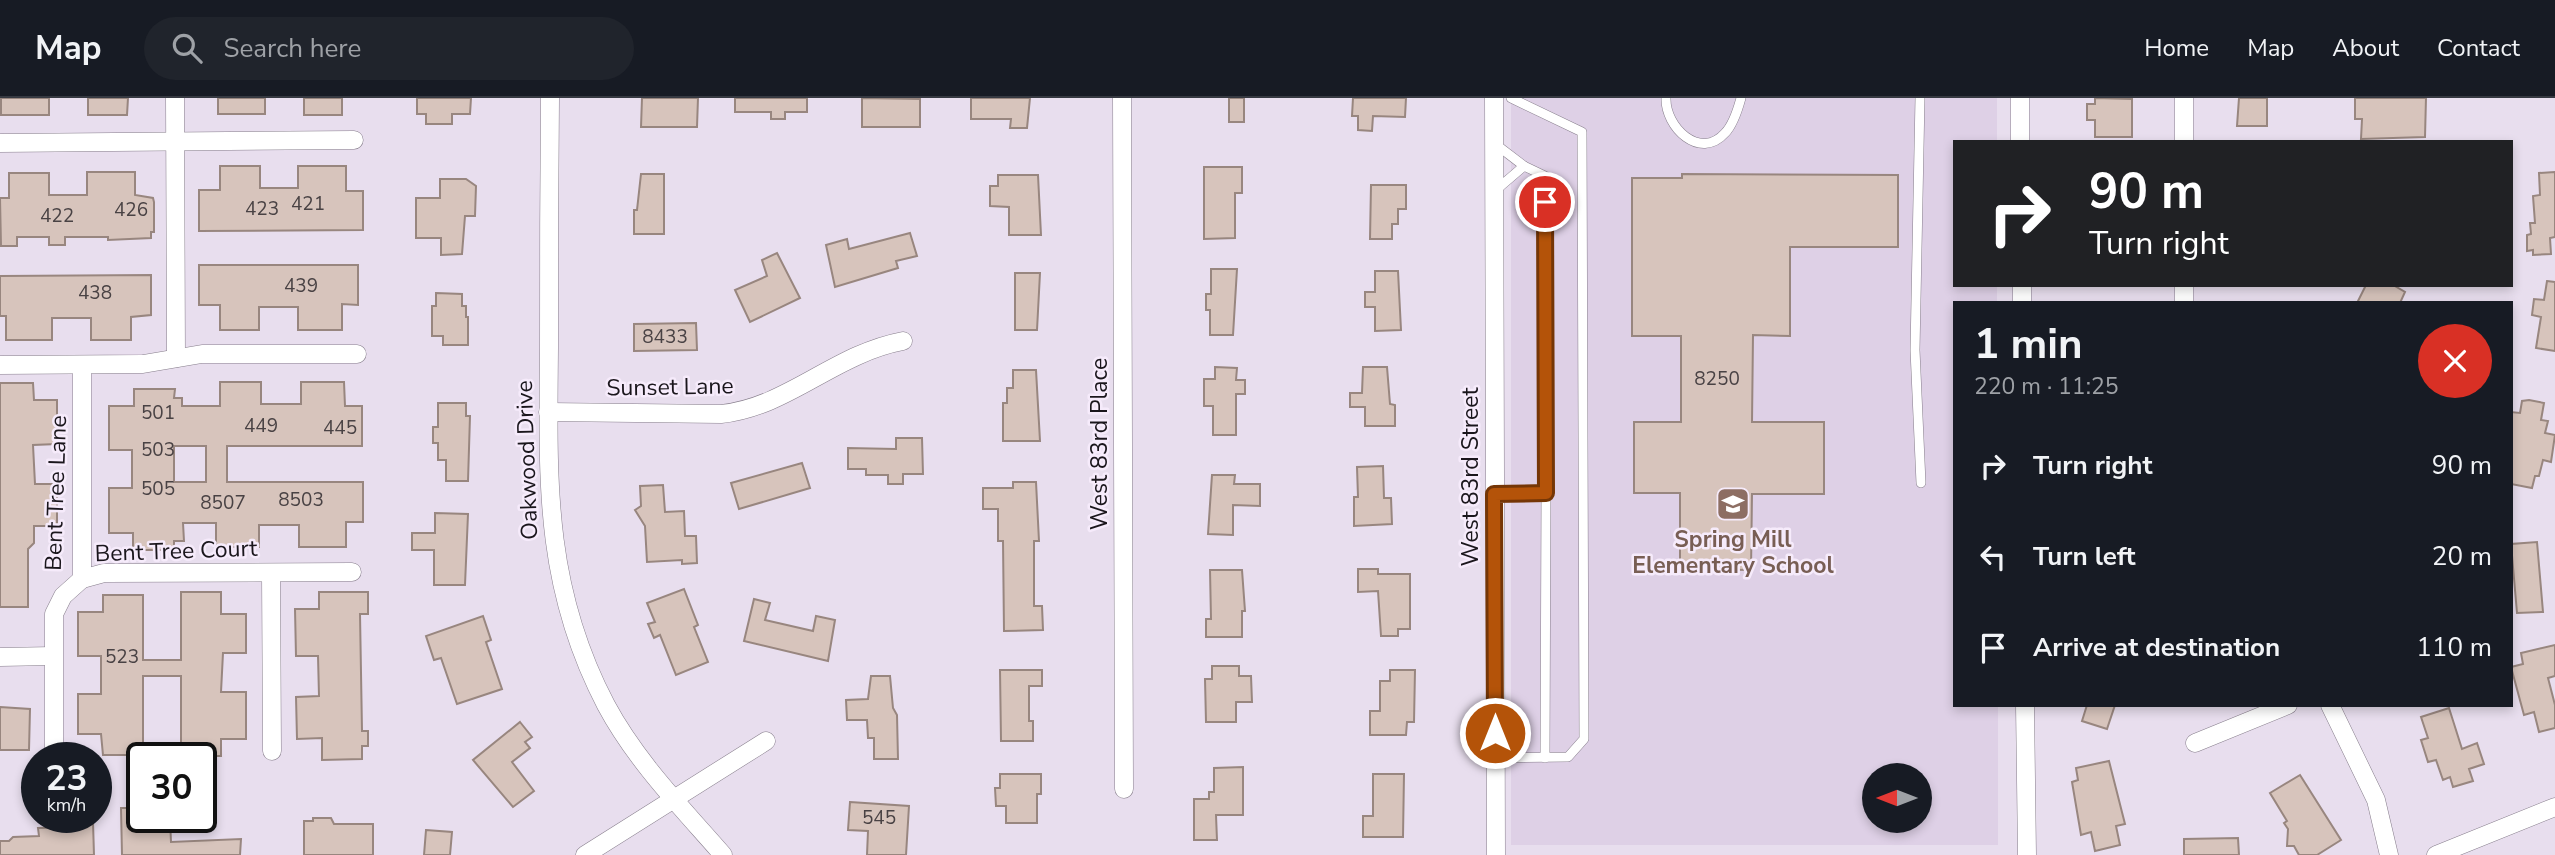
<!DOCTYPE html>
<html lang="en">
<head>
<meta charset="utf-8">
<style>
	body { margin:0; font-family:"Nunito Sans",sans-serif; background:#20242c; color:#f1f3f6; height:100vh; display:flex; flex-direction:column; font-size:26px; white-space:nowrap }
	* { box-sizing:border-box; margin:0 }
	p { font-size:23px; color:#9ea1a6 }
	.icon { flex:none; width:38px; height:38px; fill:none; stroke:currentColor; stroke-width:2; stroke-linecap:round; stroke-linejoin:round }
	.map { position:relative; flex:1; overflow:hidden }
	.side { position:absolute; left:1953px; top:203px; width:560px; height:406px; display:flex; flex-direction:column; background:#171b24; border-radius:0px; box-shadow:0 4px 10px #0003 }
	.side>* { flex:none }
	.guide { position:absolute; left:1953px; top:42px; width:560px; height:147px; border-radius:0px; box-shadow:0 4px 10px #0003; background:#202124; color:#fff; overflow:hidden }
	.needle { width:46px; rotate:270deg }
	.buttons { position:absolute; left:1862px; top:665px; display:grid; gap:14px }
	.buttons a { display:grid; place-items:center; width:70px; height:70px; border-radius:50%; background:#171b24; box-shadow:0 4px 10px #0003; font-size:35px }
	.speed { position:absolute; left:21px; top:644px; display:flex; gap:14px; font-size:35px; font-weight:700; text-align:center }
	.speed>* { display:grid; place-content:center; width:91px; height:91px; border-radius:50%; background:#171b24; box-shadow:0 4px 10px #0003; line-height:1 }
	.speed small { font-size:18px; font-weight:400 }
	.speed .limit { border:4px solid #111; border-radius:10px; background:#fff; color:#111 }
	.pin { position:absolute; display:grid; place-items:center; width:60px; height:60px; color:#fff; margin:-30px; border:4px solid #fff; border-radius:50%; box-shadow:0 2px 7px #0007 }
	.me { position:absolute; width:77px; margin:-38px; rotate:0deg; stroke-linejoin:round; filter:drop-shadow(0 0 5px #0008) }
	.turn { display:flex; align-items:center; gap:24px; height:147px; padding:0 21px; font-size:32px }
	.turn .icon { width:91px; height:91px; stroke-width:2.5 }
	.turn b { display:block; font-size:49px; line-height:60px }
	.round { display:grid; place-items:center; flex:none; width:74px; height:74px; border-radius:37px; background:#20242c }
	.overview { display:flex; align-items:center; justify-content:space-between; height:119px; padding:0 21px }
	h1 { font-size:42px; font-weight:700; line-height:52px }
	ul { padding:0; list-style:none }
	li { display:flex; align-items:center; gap:21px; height:91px; padding:0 21px }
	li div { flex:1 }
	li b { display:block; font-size:26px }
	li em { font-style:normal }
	header { display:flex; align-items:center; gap:42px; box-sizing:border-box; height:98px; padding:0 35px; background:#171b24; border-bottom:2px solid #363941 }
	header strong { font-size:33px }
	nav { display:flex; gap:38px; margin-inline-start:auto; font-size:24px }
	.search { width:490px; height:63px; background:#20242c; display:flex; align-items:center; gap:18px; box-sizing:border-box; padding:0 24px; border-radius:38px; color:#9ea1a6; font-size:26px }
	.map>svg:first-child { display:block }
</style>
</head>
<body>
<header>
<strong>Map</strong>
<div class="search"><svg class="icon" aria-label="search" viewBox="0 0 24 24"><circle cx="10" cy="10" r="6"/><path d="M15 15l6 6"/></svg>Search here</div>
<nav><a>Home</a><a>Map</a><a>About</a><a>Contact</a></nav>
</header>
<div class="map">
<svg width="2555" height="757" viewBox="0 0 2555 757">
	<rect width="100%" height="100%" fill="#e8deee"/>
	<path fill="#ded0e6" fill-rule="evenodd" d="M1511 0H1997V44H1955V187H1997V205H1955V607H1998V747H1511ZM1874 677H1920V723H1874Z"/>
	<g fill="#d7c4bc" stroke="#98867f" stroke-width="2" fill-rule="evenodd">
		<rect x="1" y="0" width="48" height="17"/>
		<polygon points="88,0 128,0 127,17 88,17"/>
		<rect x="218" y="0" width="47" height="16"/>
		<rect x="304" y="0" width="38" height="17"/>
		<polygon points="417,0 471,0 470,16 452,16 452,26 426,26 426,16 417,16"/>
		<polygon points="642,0 698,0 697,29 641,29"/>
		<polygon points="735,0 807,0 807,14 785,14 785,21 771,21 771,14 735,14"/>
		<polygon points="862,0 920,1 920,29 862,29"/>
		<polygon points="971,0 1030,0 1027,30 1010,30 1011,21 971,21"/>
		<rect x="1229" y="0" width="15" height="24"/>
		<polygon points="1353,0 1406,0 1405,19 1373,18 1372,33 1358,32 1358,18 1352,18"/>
		<polygon points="2095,0 2132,1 2132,39 2095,39 2095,22 2087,22 2087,6 2095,6"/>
		<polygon points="2239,0 2267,0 2267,28 2237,28"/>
		<polygon points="2355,0 2426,0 2425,39 2361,41 2362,21 2355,21"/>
		<polygon points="220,68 260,68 260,90 298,90 298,68 346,68 346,93 363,93 363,132 199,133 199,92 220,92"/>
		<polygon points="1204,69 1242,69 1242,95 1235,95 1235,140 1204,141"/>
		<polygon points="87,74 135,74 135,97 153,100 154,104 154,134 151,134 151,140 108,142 108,139 65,139 65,147 49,147 49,139 17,139 17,148 1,148 0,100 9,100 9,75 49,75 49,97 87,97"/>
		<polygon points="2555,74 2555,139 2550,140 2551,156 2533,157 2533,152 2527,153 2527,137 2531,136 2530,125 2535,125 2533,98 2540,97 2539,75"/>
		<polygon points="641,76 664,76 664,136 634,136 634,112 637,112"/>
		<polygon points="1682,76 1898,77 1898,149 1790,149 1790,238 1753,237 1752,324 1824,324 1824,396 1752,396 1751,472 1680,471 1680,395 1634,395 1634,324 1681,324 1681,238 1632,238 1632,80 1682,80"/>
		<polygon points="998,77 1038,77 1041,137 1009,137 1009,109 990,108 990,88 998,88"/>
		<polygon points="440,81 466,81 476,88 475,118 465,118 462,156 441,157 441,140 416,140 416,100 440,100"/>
		<polygon points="1371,87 1406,87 1406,111 1398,111 1398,126 1392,126 1392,141 1370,141"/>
		<polygon points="910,135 917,158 896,163 898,170 835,189 826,147 847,141 849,151"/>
		<polygon points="777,155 800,200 750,224 735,192 767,178 762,162"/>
		<polygon points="199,167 358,167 358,207 342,206 342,232 298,232 298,209 259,209 259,232 220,232 220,207 199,207"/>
		<polygon points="1211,171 1237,171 1233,237 1210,237 1210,212 1206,212 1206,196 1211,196"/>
		<polygon points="1375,173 1398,173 1401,232 1375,233 1375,209 1365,209 1365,194 1375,194"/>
		<polygon points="1015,175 1040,175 1037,232 1015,232"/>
		<polygon points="151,177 151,217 131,219 131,242 91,242 91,220 52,220 52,242 6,242 6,218 0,218 0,178"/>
		<polygon points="2547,183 2555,184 2555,253 2536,250 2541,219 2532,217 2534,201 2544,202"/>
		<polygon points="2366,187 2393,187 2405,194 2400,205 2357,205"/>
		<polygon points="436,195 462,196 462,208 466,208 466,219 468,219 468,247 443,247 443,238 432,238 432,208 436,208"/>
		<polygon points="696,225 697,252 634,253 634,226"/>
		<polygon points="1215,269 1237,270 1236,282 1245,282 1245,296 1236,296 1236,337 1213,337 1213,308 1204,308 1204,281 1215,281"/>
		<polygon points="1363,269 1387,269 1390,306 1395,307 1395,328 1365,328 1365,309 1350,309 1350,295 1362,295"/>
		<polygon points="1013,272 1036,272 1040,343 1003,343 1003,305 1007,305 1007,290 1013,290"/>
		<path d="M220 284H261V306H301V284H344L345 308H362V348H227V384H363V424H346V449H299V427H259V449H216V425H183L184 443H174V452H133V435H109V390H132V352H109V308H134V291H175L174 300H182V308H220ZM174 348H206V384H174Z"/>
		<polygon points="0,285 33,285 34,302 57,302 57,346 33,347 35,386 57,386 57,428 34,428 34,445 28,451 28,509 0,509"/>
		<polygon points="2529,302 2544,305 2541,322 2548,323 2545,335 2555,337 2551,364 2543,362 2539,378 2535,378 2532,390 2511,386 2511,314 2520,315 2522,303"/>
		<polygon points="438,305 466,305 466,318 470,318 468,383 446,383 446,362 438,362 438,345 433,345 433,329 438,329"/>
		<polygon points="896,340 922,340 923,376 903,376 903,386 888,386 888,377 866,377 866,371 848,371 848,350 896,351"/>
		<polygon points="802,365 810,390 739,411 731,385"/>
		<polygon points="1383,368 1384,400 1391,400 1392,426 1354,428 1354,399 1358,399 1357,369"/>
		<polygon points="1212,377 1235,377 1234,386 1260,386 1260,408 1233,407 1233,437 1208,436"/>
		<polygon points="1013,384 1036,384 1039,443 1034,443 1034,508 1042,508 1043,532 1004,533 1003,443 998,443 998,411 983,411 983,390 1013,390"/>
		<polygon points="663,387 665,414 684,413 685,438 696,438 697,465 682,466 682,462 647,464 645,428 635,412 641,408 640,388"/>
		<polygon points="435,415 468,416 465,487 434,487 434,452 412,452 412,435 435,435"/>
		<polygon points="2537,444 2543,514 2517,515 2511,446"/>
		<polygon points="1358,471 1378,471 1378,476 1410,476 1410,531 1398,531 1398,538 1381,538 1378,493 1358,494"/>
		<polygon points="1210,472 1242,472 1245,513 1242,513 1242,539 1206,539 1206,521 1211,521"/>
		<polygon points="684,491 698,527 694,529 708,564 676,577 660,537 654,540 648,526 655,524 647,505"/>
		<polygon points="181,494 221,494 221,516 246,516 246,555 223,555 221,594 246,594 246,641 221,641 221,658 181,658 181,578 143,578 143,657 103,657 101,636 78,636 78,596 101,596 101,558 78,558 78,514 103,514 103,497 143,497 143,562 181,562"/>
		<polygon points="319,494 368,494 368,516 360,516 362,633 368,633 368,648 362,648 362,661 322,662 322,640 297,641 296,599 319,598 318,558 296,558 295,511 319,511"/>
		<polygon points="754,501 770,505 765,522 813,533 816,518 835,522 828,563 744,543"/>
		<polygon points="483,518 491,542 486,544 502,591 457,606 441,560 434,562 426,538"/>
		<polygon points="2555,547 2555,578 2548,580 2555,607 2555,630 2539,634 2534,614 2524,617 2511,569 2523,566 2521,555"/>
		<polygon points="1212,568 1239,568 1239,578 1251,578 1252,604 1236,604 1236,624 1206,624 1205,581 1212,581"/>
		<polygon points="1000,572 1042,572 1042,588 1029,588 1029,623 1033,623 1033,643 1001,643"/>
		<polygon points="1390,572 1415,572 1414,624 1407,624 1406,637 1370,637 1370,613 1380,613 1380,583 1390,583"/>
		<polygon points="871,578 890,578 893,610 897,617 898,661 874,661 874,640 868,640 867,622 847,622 846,602 868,601"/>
		<polygon points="2087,607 2115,607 2107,631 2082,623"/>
		<polygon points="0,609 30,611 29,652 0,652"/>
		<polygon points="2449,610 2462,651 2477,645 2484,666 2469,671 2473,683 2453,689 2450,679 2443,682 2436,662 2428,664 2421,642 2428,640 2421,619"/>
		<polygon points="520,624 532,639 525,644 530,650 512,664 534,693 513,709 473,662"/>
		<polygon points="2109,663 2125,726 2116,728 2120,747 2095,753 2091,734 2081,737 2072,684 2078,682 2076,670"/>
		<polygon points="1243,669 1243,717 1216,717 1217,742 1194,742 1194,701 1209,701 1209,694 1214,694 1214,670"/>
		<polygon points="1000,676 1041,676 1041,696 1037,696 1037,725 1006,725 1006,708 996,708 995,690 1000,690"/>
		<polygon points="1373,676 1404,676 1403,739 1363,739 1363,718 1373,718"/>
		<polygon points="2300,677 2341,742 2317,757 2299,757 2294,748 2287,748 2288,731 2284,725 2287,723 2270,695"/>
		<polygon points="850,704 909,708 906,757 867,757 868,733 848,732"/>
		<polygon points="121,710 142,710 142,719 170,721 171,744 241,741 240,757 122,757"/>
		<polygon points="313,720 331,720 334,726 373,726 373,757 304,757 304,723 313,723"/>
		<polygon points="93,724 94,757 0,757 0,743 9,743 13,739 39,738 38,730 72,729 72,725"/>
		<polygon points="426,732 452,734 450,757 424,757"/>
		<polygon points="2238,740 2239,757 2184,757 2184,741"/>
	</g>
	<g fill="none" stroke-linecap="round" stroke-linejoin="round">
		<defs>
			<g id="service">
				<path d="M1666 0C1665 29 1700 63 1725 35 1733 27 1738 11 1741 0"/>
				<polyline points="1920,0 1915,252 1921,385"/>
				<polyline points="1496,92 1524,68"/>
				<polyline points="1494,396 1546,395 1545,78 1524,68 1494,45"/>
				<polyline points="1496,660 1568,659 1584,641 1582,34 1511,0"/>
				<polyline points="1545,660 1546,395"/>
			</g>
			<g id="minor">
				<polyline points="175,0 176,260"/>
				<path d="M550 0C549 83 549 167 549 250 548 380 543 487 606 607 636 663 681 709 723 757"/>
				<polyline points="1122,0 1124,691"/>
				<polyline points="1494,0 1496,757"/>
				<polyline points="2020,0 2020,44"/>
				<polyline points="2184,0 2184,44"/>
				<polyline points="0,45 354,42"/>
				<polyline points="2022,187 2022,205"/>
				<polyline points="2184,187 2184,205"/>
				<polyline points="0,267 143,266 202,256 357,256"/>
				<path d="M548 314 721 316C788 309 834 256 903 243"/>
				<polyline points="271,475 272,653"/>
				<polyline points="82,481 104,475 352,474"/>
				<polyline points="0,559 53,558"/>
				<polyline points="2025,607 2027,757"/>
				<polyline points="2330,607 2376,702 2389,757"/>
				<polyline points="2195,645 2288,607"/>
				<polyline points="54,649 54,516 63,498 82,481 82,267"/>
				<polyline points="585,757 766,643"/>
				<polyline points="2436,757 2555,709"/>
			</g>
		</defs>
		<use href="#service" stroke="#867d8b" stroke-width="10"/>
		<use href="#minor" stroke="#867d8b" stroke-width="19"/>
		<use href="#service" stroke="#fff" stroke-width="9"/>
		<use href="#minor" stroke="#fff" stroke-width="18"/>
	</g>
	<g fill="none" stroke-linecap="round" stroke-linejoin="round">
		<defs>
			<polyline id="route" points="1495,635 1494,396 1546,395 1545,104"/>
		</defs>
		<use href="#route" stroke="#753606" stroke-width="18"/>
		<use href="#route" stroke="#b45309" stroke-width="12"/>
	</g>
	<defs>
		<symbol id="school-square" viewBox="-11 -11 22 22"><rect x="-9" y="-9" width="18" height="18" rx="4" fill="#8d6e63" stroke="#f6ebfb"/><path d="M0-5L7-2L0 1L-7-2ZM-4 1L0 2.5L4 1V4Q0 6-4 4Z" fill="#fff"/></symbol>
	</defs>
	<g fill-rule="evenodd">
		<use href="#school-square" x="1714" y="387" width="38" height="38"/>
	</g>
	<g text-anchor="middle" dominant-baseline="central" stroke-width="5" stroke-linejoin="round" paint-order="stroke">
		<g font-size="19" fill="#494244">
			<text x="308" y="106">421</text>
			<text x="262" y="111">423</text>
			<text x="131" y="112">426</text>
			<text x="57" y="118">422</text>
			<text x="301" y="188">439</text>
			<text x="95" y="195">438</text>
			<text x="665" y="239">8433</text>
			<text x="1717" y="281">8250</text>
			<text x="158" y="315">501</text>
			<text x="261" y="328">449</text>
			<text x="340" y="330">445</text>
			<text x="158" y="352">503</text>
			<text x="158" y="391">505</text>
			<text x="301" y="402">8503</text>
			<text x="223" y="405">8507</text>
			<text x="122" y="559">523</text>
			<text x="879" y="720">545</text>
		</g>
		<g font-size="23" fill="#1a161c" stroke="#f6ebfb">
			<text transform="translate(670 289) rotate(-1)">Sunset Lane</text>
			<text transform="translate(1099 346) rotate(-90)">West 83rd Place</text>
			<text transform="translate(527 362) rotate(-92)">Oakwood Drive</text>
			<text transform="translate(1470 379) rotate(-90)">West 83rd Street</text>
			<text transform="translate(56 395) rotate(-88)">Bent Tree Lane</text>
			<text transform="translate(176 453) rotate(-2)">Bent Tree Court</text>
		</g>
		<g font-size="23" font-weight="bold" fill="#785e54" stroke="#f6ebfb">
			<text x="1733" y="441">Spring Mill<tspan x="1733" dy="26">Elementary School</tspan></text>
		</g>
	</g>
</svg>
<div class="buttons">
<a><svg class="needle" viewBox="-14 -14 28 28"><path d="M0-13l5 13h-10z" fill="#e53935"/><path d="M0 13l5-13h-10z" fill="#9ea1a6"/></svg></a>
</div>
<div class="speed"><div>23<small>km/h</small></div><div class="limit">30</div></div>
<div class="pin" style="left:1545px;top:104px;background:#d93025"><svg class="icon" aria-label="arrive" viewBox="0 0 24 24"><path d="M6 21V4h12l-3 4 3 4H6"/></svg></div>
<svg class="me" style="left:1495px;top:635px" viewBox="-20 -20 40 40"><circle r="17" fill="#b45309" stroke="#fff" stroke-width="3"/><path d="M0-11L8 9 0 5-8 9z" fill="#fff"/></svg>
<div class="guide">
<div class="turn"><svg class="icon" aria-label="right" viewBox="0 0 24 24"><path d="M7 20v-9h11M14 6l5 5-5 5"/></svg><div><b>90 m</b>Turn right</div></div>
</div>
<section class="side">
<div class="overview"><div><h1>1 min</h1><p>220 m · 11:25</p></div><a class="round" style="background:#d93025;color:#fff"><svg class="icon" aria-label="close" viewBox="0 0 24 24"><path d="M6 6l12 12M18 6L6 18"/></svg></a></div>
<ul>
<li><svg class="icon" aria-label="right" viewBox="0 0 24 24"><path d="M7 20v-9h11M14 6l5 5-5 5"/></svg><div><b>Turn right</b></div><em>90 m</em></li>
<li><svg class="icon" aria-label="left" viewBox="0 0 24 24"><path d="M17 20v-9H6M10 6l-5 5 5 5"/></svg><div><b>Turn left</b></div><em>20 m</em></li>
<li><svg class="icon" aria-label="arrive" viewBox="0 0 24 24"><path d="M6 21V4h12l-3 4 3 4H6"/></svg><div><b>Arrive at destination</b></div><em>110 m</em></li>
</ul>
</section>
</div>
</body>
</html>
